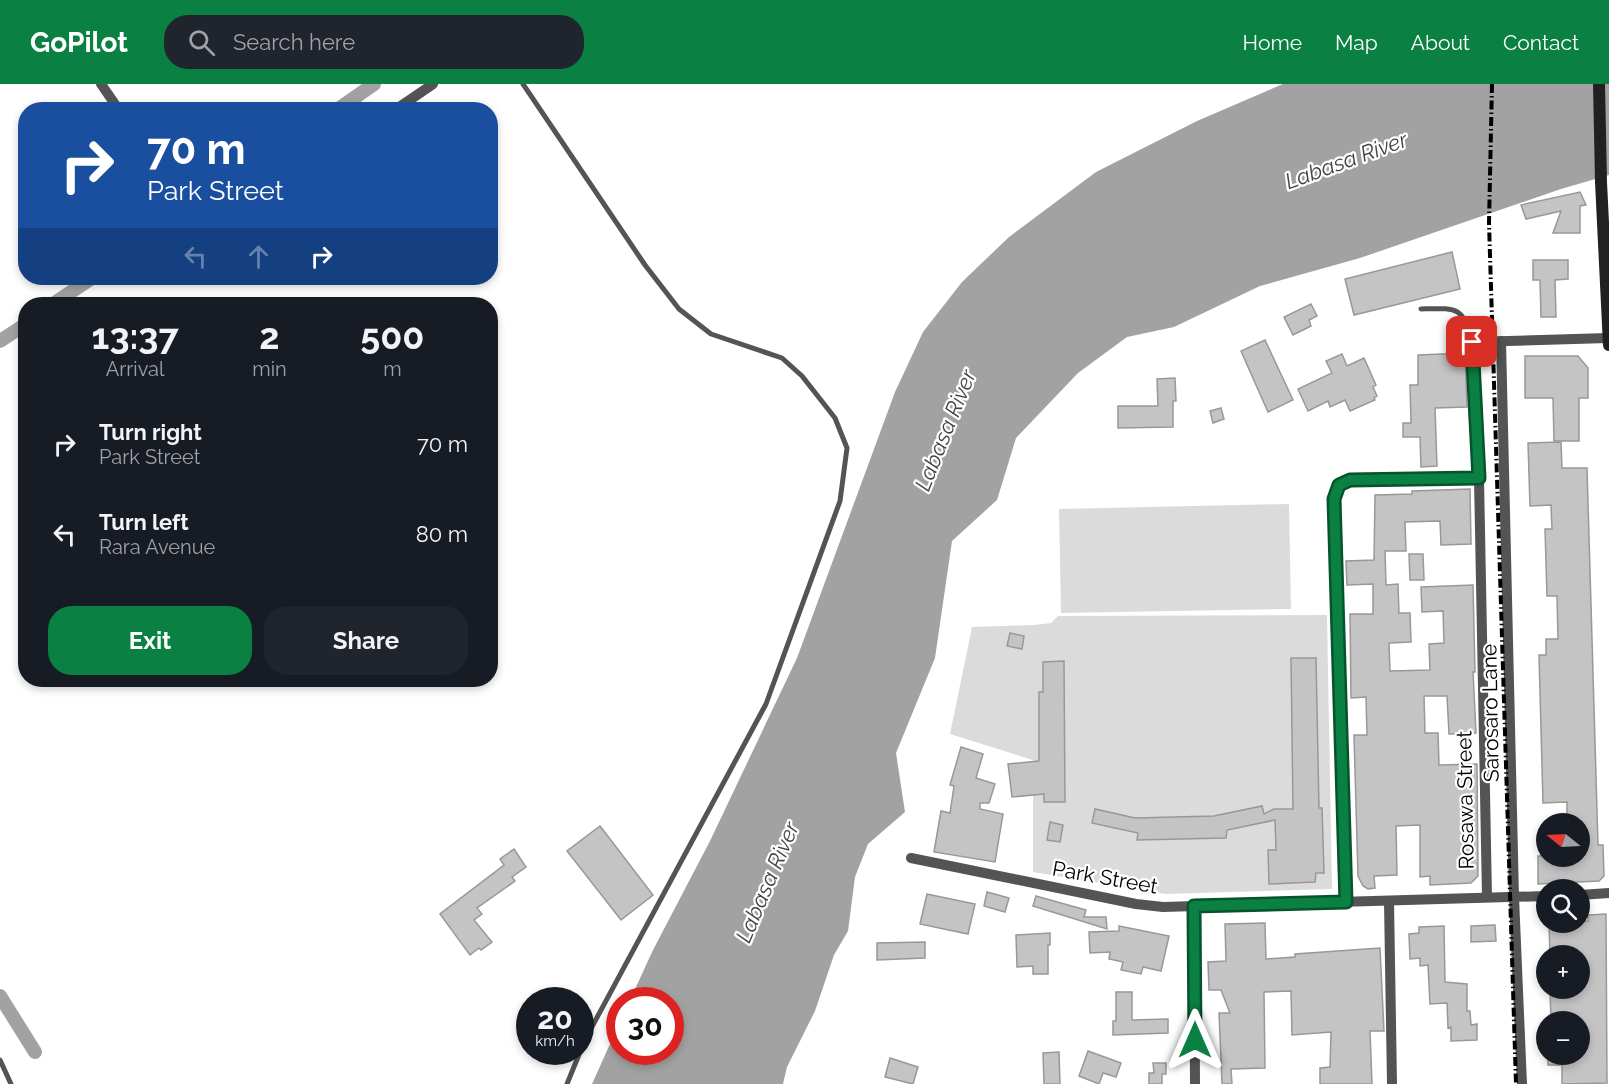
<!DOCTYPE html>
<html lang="en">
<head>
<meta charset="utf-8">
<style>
	body { margin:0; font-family:Raleway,sans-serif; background:#20242c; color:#f1f3f6; height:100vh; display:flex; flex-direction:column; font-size:22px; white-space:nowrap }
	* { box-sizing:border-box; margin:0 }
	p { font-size:20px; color:#9ea1a6 }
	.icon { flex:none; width:33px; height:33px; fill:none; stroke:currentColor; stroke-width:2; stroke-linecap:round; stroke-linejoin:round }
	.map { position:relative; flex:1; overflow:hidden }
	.drawer { position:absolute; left:18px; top:213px; width:480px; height:390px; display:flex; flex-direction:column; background:#171b24; border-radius:24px; box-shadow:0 3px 9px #0003 }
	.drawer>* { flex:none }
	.hud { position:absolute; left:18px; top:18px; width:480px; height:183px; border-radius:24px; box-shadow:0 3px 9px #0003; background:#1a4fa0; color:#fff; overflow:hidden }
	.needle { width:39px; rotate:288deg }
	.controls { position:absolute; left:1536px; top:729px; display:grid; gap:12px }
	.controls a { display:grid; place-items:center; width:54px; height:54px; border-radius:50%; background:#171b24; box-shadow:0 3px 9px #0003; font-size:30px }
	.speed { position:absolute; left:516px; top:903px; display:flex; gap:12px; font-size:30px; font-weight:700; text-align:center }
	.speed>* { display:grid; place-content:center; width:78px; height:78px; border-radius:50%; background:#171b24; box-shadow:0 3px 9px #0003; line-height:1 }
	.speed small { font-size:15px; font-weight:400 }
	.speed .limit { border:9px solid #d22; background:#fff; color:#111 }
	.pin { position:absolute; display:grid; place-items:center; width:51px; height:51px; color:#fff; margin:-26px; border-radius:12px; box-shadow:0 3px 9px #0006 }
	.me { position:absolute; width:66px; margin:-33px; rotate:0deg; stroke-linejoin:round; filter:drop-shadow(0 0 4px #0008) }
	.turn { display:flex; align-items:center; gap:21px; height:126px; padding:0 30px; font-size:27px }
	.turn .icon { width:78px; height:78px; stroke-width:2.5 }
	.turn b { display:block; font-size:42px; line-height:51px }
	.lanes { display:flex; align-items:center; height:57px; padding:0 30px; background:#0003; justify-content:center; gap:30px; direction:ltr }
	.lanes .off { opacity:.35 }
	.eta { display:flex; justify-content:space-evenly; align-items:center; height:102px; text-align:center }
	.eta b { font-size:36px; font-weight:700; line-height:42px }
	.cta { display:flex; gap:12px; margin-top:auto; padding:12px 30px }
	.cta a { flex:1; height:69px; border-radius:24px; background:#0b8043; color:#fff; font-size:24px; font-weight:700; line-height:69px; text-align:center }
	.cta a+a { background:#20242c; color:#f1f3f6 }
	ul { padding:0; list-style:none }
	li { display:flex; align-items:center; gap:18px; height:90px; padding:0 30px }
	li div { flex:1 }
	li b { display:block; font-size:22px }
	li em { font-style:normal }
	header { display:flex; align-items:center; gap:36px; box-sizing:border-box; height:84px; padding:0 30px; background:#0b8043; color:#fff }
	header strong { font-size:28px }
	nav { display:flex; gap:33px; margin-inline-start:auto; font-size:21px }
	.search { width:420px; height:54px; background:#20242c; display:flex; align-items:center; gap:15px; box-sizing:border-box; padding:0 21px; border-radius:24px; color:#9ea1a6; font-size:22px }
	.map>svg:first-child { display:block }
</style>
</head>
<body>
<header>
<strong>GoPilot</strong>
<div class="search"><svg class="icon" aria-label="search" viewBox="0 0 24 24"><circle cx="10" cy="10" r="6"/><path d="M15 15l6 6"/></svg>Search here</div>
<nav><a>Home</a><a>Map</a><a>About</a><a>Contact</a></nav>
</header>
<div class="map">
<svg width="1609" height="1000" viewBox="0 0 1609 1000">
	<rect width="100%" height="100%" fill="#fff"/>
	<g fill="#dbdbdb">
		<polygon points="1289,420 1291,525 1061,529 1059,425"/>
		<polygon points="1327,531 1332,805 1165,810 1033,788 1033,676 950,650 972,543 1034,541 1051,539 1058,532"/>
	</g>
	<polygon fill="#a2a2a2" points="1283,0 1609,0 1609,91 1561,105 1360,174 1260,202 1174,243 1127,253 1078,289 1016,354 997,416 952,457 935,574 896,669 905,728 868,760 855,793 848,847 834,871 815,927 787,983 783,1000 592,1000 619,940 620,968 670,968 670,916 630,916 653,866 710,757 797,574 895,308 923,248 962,198 1009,153 1096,88 1197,37"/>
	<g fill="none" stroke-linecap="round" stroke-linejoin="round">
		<g stroke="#a2a2a2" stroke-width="14">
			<polyline points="337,26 374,0"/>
			<polyline points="53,220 92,194"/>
			<polyline points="0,257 26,240"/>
			<polyline points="0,912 35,968"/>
		</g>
	</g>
	<g fill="#c4c4c4" stroke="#989898" stroke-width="1.5">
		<polygon points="1580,108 1586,121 1580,122 1580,149 1553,149 1561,127 1526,135 1521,121"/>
		<polygon points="1452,168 1460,205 1354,231 1345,195"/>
		<polygon points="1533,176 1568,176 1568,195 1555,196 1556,233 1541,233 1540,196 1533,196"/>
		<polygon points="1311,220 1317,232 1309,236 1311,242 1293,251 1284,233"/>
		<polygon points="1265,256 1293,316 1268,328 1241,267"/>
		<polygon points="1465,269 1467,323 1435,324 1437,382 1421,383 1420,353 1403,353 1403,339 1411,339 1410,301 1418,301 1418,271"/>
		<polygon points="1342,270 1347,282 1364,274 1376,301 1373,303 1377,312 1374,314 1375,316 1350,327 1345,316 1330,323 1328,317 1308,327 1298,305 1332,289 1326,277"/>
		<polygon points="1525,272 1578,272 1588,284 1588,314 1579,314 1579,357 1554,357 1553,314 1525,314"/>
		<polygon points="1175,294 1176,317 1173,317 1173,343 1118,344 1118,322 1158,322 1157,295"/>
		<polygon points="1221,324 1224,335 1213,339 1210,327"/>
		<polygon points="1561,358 1562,384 1587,384 1598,761 1603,761 1604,792 1599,797 1538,800 1538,772 1580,772 1580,740 1567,740 1567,718 1543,719 1539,571 1546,571 1546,555 1558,555 1557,512 1547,512 1545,445 1552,445 1551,421 1530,422 1528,359"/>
		<polygon points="1470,405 1471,460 1441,461 1440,437 1405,438 1406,467 1385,467 1386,501 1398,500 1399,529 1410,529 1411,558 1389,559 1390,587 1430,586 1429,560 1444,559 1443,527 1422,528 1421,503 1473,501 1475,588 1473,588 1476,649 1449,650 1447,612 1424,612 1425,649 1438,649 1439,681 1477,680 1478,792 1471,799 1430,801 1430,792 1420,793 1420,741 1396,742 1397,791 1374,792 1375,804 1368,805 1363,802 1358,792 1354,651 1367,651 1366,613 1351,614 1350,530 1373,530 1373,500 1347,501 1346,477 1374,476 1375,411 1412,410 1412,407"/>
		<polygon points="1409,470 1423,470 1424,496 1410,496"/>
		<polygon points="1010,549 1024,552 1022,565 1007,562"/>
		<polygon points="1291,574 1316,574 1319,724 1322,724 1324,789 1316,789 1315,798 1269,800 1268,766 1276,766 1275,736 1227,746 1226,754 1137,756 1138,749 1092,739 1095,725 1135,734 1214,732 1262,722 1264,730 1274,725 1293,725"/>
		<polygon points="1064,577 1065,718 1044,718 1044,710 1012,713 1008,680 1039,677 1039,608 1043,608 1043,578"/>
		<polygon points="961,663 983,670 976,694 995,700 989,719 980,719 980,725 1003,730 995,778 934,768 941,727 950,729 954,702 950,701"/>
		<polygon points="1050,738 1063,741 1060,758 1047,756"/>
		<polygon points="600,742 653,811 621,836 567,767"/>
		<polygon points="514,765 526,783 512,793 515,797 477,824 482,830 474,836 492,858 481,866 479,864 470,871 440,830 504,781 500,775"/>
		<polygon points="987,808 1009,814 1005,828 984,822"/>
		<polygon points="927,810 975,820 968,850 920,840"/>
		<polygon points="1036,812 1086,826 1084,833 1106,833 1107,845 1033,822"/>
		<polygon points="1606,830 1607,999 1562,1000 1562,981 1548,981 1548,970 1580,970 1580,938 1551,938 1550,904 1580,904 1580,872 1550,872 1549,838 1588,837 1588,831"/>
		<polygon points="1265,839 1266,875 1295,873 1295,870 1380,864 1384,947 1370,947 1372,1000 1320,1000 1320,984 1330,983 1331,948 1292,951 1291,907 1264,908 1265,984 1231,985 1232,1000 1222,1000 1219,929 1230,929 1221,906 1209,906 1208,878 1226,877 1225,840"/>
		<polygon points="1495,841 1496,857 1471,858 1471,842"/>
		<polygon points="1119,842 1169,852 1161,887 1143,883 1141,890 1121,886 1123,878 1109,875 1110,868 1090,869 1089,848 1119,847"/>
		<polygon points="1444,842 1445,898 1467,900 1467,927 1470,927 1471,941 1477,940 1477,956 1451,957 1451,943 1448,944 1447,919 1430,920 1428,881 1420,882 1420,874 1410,875 1409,850 1419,849 1419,843"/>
		<polygon points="1050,849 1050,861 1048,861 1048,890 1033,890 1033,882 1017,883 1016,851"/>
		<polygon points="925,858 925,874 877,876 877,859"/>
		<polygon points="1116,908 1132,908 1132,936 1168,935 1168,949 1113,951 1113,937 1116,937"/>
		<polygon points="1088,967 1121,979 1116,993 1103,989 1099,1000 1079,992"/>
		<polygon points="1059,968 1060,1000 1044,1000 1043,969"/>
		<polygon points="890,974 918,983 913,1000 885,993"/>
		<polygon points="1153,979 1166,979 1166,990 1162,990 1162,1000 1149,1000 1149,989 1154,989"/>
	</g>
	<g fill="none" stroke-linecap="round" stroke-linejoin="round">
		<g stroke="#545454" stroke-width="5">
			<polyline points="523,0 645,181 679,225 711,250 782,274 802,292 835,334 847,364 840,417 766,620 580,965"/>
			<path d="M1421 225C1457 224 1463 222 1472 258"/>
			<polyline points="0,976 11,1000"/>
			<polyline points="567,1000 580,968"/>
		</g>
		<g stroke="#545454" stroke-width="10">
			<polyline points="101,0 119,26"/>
			<polyline points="395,26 433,0"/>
			<polyline points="1501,257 1514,813 1522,1000"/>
			<polyline points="911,774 1136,820 1163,823 1546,812"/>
			<polyline points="1580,811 1609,809"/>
			<polyline points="1487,813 1479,394 1472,258 1608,254"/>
			<polyline points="1389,817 1392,1000"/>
			<polyline points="1346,818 1334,415 1339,401 1350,396 1479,394"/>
			<polyline points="1194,822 1195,1000"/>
		</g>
		<polyline stroke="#212121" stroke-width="12" points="1599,0 1601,98 1609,261"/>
		<polyline stroke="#000" stroke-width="4" stroke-dasharray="9 3 1.5 3" stroke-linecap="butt" points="1492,0 1489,139 1516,1000"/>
	</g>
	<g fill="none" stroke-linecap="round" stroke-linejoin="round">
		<defs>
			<polyline id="route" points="1195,956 1194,822 1346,818 1334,415 1339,401 1350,396 1479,394 1472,258"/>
		</defs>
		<use href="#route" stroke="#07532c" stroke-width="15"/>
		<use href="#route" stroke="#0b8043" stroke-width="10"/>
	</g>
	<g text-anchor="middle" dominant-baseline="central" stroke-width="4.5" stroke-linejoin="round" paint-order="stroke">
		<g font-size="21" fill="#000" stroke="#fff">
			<text transform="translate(1490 629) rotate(-91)">Sarosaro Lane</text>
			<text transform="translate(1465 716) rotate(-91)">Rosawa Street</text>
			<text transform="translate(1105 793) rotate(10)">Park Street</text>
		</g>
		<g font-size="22" font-style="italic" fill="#434343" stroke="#fff">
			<text transform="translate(1346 76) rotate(-20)">Labasa River</text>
			<text transform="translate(945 346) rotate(-68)">Labasa River</text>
			<text transform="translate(767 798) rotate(-67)">Labasa River</text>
		</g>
	</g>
</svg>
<div class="controls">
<a><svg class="needle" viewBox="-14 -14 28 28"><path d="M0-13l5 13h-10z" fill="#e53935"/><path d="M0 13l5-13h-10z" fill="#9ea1a6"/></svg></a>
<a><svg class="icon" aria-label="search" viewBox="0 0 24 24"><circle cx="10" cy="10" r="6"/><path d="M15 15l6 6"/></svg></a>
<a>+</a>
<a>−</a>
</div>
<div class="speed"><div>20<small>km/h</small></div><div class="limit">30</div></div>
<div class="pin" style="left:1472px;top:258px;background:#d93025"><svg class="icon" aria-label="arrive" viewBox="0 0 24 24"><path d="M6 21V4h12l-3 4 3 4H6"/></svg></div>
<svg class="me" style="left:1195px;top:956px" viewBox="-20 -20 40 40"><path d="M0-17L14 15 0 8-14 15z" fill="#0b8043" stroke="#fff" stroke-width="4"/></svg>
<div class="hud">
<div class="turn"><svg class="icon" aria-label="right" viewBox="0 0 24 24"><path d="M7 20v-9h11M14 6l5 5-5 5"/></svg><div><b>70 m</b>Park Street</div></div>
<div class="lanes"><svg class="icon off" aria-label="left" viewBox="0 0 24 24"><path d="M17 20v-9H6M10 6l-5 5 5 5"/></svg><svg class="icon off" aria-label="ahead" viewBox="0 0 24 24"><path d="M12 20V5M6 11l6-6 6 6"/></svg><svg class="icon" aria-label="right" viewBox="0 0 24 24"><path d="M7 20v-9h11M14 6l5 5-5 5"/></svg></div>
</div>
<section class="drawer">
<div class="eta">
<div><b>13:37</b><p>Arrival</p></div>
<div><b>2</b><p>min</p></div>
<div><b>500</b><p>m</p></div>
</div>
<ul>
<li><svg class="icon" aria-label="right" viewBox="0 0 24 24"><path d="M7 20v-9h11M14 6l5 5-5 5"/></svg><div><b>Turn right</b><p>Park Street</p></div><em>70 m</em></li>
<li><svg class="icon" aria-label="left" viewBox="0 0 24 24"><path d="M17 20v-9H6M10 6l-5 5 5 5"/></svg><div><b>Turn left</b><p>Rara Avenue</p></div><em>80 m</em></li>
</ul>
<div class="cta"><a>Exit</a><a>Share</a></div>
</section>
</div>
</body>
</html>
